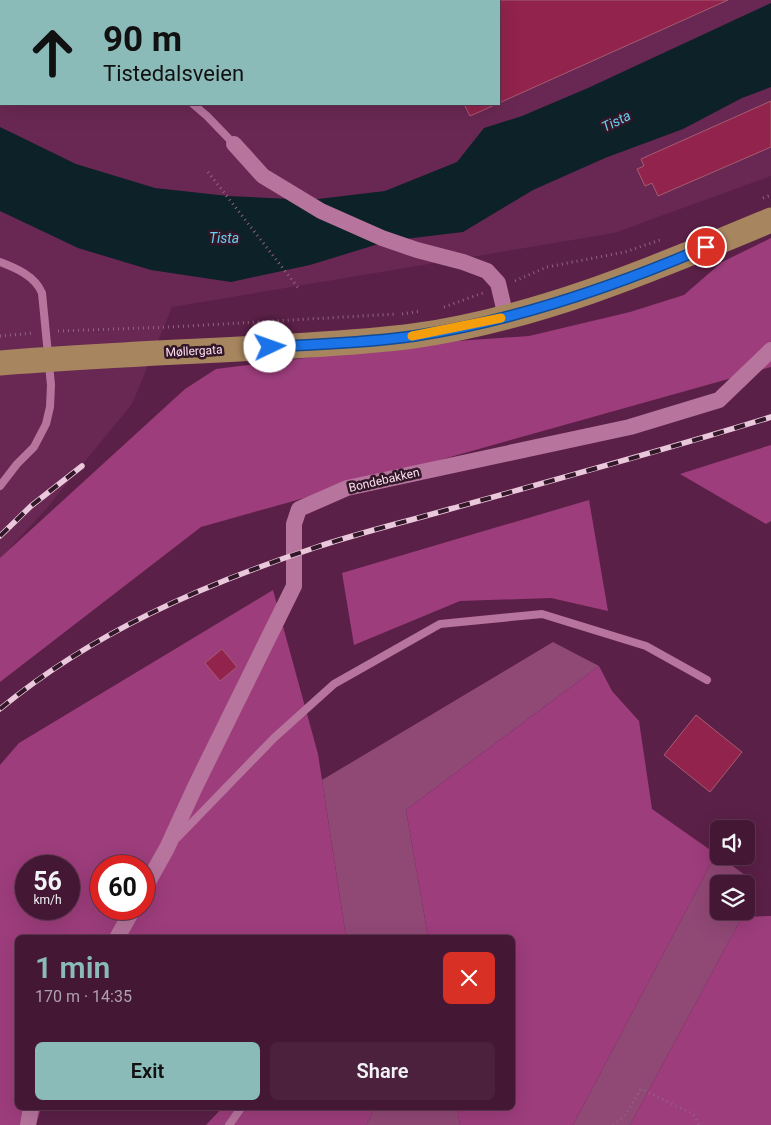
<!DOCTYPE html>
<html lang="en">
<head>
<meta charset="utf-8">
<style>
	body { margin:0; font-family:Roboto,sans-serif; background:#4b213d; color:#f1f3f6; height:100vh; display:flex; flex-direction:column; font-size:19px; white-space:nowrap }
	* { box-sizing:border-box; margin:0 }
	p { font-size:16px; color:#afa0ad }
	.icon { flex:none; width:28px; height:28px; fill:none; stroke:currentColor; stroke-width:2; stroke-linecap:round; stroke-linejoin:round }
	.map { position:relative; flex:1; overflow:hidden }
	.details { position:absolute; left:15px; top:935px; width:500px; height:175px; display:flex; flex-direction:column; background:#441835; border-radius:8px; box-shadow:0 5px 20px #0002,0 0 0 1px #5c3750 }
	.details>* { flex:none }
	.top-card { position:absolute; left:0px; top:0px; width:500px; height:105px; box-shadow:0 5px 20px #0002,0 0 0 1px #5c3750; background:#8bbbb9; color:#111; overflow:hidden }
	.fabs { position:absolute; left:710px; top:820px; display:grid; gap:10px }
	.fabs a { display:grid; place-items:center; width:45px; height:45px; border-radius:8px; background:#441835; box-shadow:0 5px 20px #0002,0 0 0 1px #5c3750; font-size:25px }
	.speed { position:absolute; left:15px; top:855px; display:flex; gap:10px; font-size:25px; font-weight:700; text-align:center }
	.speed>* { display:grid; place-content:center; width:65px; height:65px; border-radius:50%; background:#441835; box-shadow:0 5px 20px #0002,0 0 0 1px #5c3750; line-height:1 }
	.speed small { font-size:12px; font-weight:400 }
	.speed .limit { border:8px solid #d22; background:#fff; color:#111 }
	.pin { position:absolute; display:grid; place-items:center; width:42px; height:42px; color:#fff; margin:-21px; border:2px solid #fff; border-radius:50%; box-shadow:0 1px 5px #0007 }
	.me { position:absolute; width:55px; margin:-28px; rotate:87deg; stroke-linejoin:round; filter:drop-shadow(0 0 4px #0008) }
	.turn { display:flex; align-items:center; gap:18px; height:105px; padding:0 20px; font-size:22px }
	.turn .icon { width:65px; height:65px; stroke-width:2.5 }
	.turn b { display:block; font-size:35px; line-height:42px }
	.round { display:grid; place-items:center; flex:none; width:52px; height:52px; border-radius:8px; background:#4b213d }
	.overview { display:flex; align-items:center; justify-content:space-between; height:85px; padding:0 20px }
	h1 { font-size:30px; font-weight:600; line-height:38px; color:#8bbbb9 }
	.action { display:flex; gap:10px; margin-top:auto; padding:10px 20px }
	.action a { flex:1; height:58px; border-radius:8px; background:#8bbbb9; color:#111; font-size:20px; font-weight:600; line-height:58px; text-align:center }
	.action a+a { background:#4b213d; color:#f1f3f6 }
	.map>svg:first-child { display:block }
</style>
</head>
<body>
<div class="map">
<svg width="771" height="1125" viewBox="0 0 771 1125">
	<rect width="100%" height="100%" fill="#5b2047"/>
	<path fill="#692853" fill-rule="evenodd" d="M0 0H771V176L614 233 172 307 132 404 46 509 0 559ZM1 1H499V104H1Z"/>
	<g fill="#904875">
		<polygon points="553,642 599,666 406,810 428,937 346,937 322,780"/>
		<polygon points="716,854 745,875 745,884 719,884 719,911 743,911 742,917 630,1125 573,1125"/>
		<polygon points="371,1108 457,1108 460,1125 366,1125 372,1114"/>
	</g>
	<g fill="#9d3d7c" fill-rule="evenodd">
		<polygon points="771,238 771,367 201,527 0,682 0,558 185,389 216,369 429,343 529,336 630,312 684,295 722,262"/>
		<polygon points="771,445 771,521 766,524 680,474"/>
		<polygon points="589,500 608,611 551,598 460,601 354,645 342,573"/>
		<path d="M273 590 318 754 346 937 18 938V1108H41L36 1125H0V765L19 743ZM26 866H69V909H26ZM101 866H144V909H101Z"/>
		<polygon points="599,666 612,691 639,721 652,809 716,854 573,1125 460,1125 457,1108 512,1108 512,938 428,937 406,810"/>
		<polygon points="771,916 771,1125 630,1125 742,917"/>
		<polygon points="222,1108 371,1108 372,1114 366,1125 206,1125"/>
	</g>
	<polygon fill="#0c2128" points="771,3 771,87 742,98 683,129 605,158 533,190 463,232 388,241 310,265 231,282 151,270 78,248 0,211 0,127 76,164 155,188 228,196 310,200 385,191 457,162 484,128 522,116 588,88"/>
	<g fill="#91234c" stroke="#a65c70">
		<polygon points="483,0 728,0 499,103 499,1 480,1"/>
		<polygon points="771,101 771,147 658,196 652,183 645,186 637,169 644,166 641,159"/>
		<polygon points="464,104 497,104 470,116"/>
		<polygon points="222,649 237,667 220,681 205,663"/>
		<polygon points="696,715 742,752 710,792 664,755"/>
	</g>
	<g fill="none" stroke-linecap="round" stroke-linejoin="round">
		<g stroke="#936281" stroke-width="3" stroke-dasharray="1 4" stroke-linecap="butt">
			<polyline points="208,172 299,289"/>
			<polyline points="763,198 771,195"/>
			<polyline points="515,281 547,267 625,252 660,240"/>
			<polyline points="444,307 483,293"/>
			<polyline points="402,314 421,311"/>
			<polyline points="58,331 171,327 396,314"/>
			<polyline points="0,336 34,333"/>
			<polyline points="613,1125 624,1117 641,1089 693,1114 699,1125"/>
		</g>
		<g stroke="#b7749d" stroke-width="8">
			<polyline points="194,0 195,1"/>
			<polyline points="312,1 314,0"/>
			<polyline points="432,1 435,0"/>
			<polyline points="0,2 1,2"/>
			<polyline points="193,104 207,116 234,144"/>
			<path d="M0 262C16 268 35 276 42 293L51 385 50 407 46 424 34 447 17 464 0 486"/>
			<polyline points="177,838 274,738 334,684 440,624 542,614 646,646 707,680"/>
			<polyline points="229,1125 241,1108"/>
		</g>
		<g stroke="#b7749d" stroke-width="16">
			<polyline points="234,144 263,176 321,211 382,238 417,250 463,262 487,271 498,283 506,317"/>
			<polyline points="144,889 167,848 195,787 294,586 294,524 299,509 347,488 630,427 719,400 771,350"/>
			<polyline points="117,938 133,909"/>
			<polyline points="28,1125 31,1108"/>
		</g>
		<path stroke="#a7865f" stroke-width="25" d="M0 363C93 355 185 352 278 347 323 344 368 342 413 336 537 319 656 268 771 220"/>
		<defs>
			<g id="rail">
				<polyline points="0,536 31,506 82,466"/>
				<path d="M0 709C92 633 202 585 314 548 358 533 405 522 450 509 557 479 665 450 771 417"/>
			</g>
		</defs>
		<use href="#rail" stroke="#eac8dc" stroke-width="5.5"/>
		<use href="#rail" stroke="#311727" stroke-width="4" stroke-dasharray="11" stroke-linecap="butt"/>
	</g>
	<g fill="none" stroke-linecap="round" stroke-linejoin="round">
		<defs>
			<path id="route" d="M270 347C318 344 367 343 414 336 514 321 613 287 706 247"/>
		</defs>
		<use href="#route" stroke="#114b97" stroke-width="12"/>
		<use href="#route" stroke="#1a73e8" stroke-width="9"/>
		<polyline stroke="#f59e0b" stroke-width="9" points="412,336 501,318"/>
	</g>
	<g text-anchor="middle" dominant-baseline="central" stroke-width="5" stroke-linejoin="round" paint-order="stroke">
		<g font-size="12" fill="#ffe0f1" stroke="#311727">
			<text transform="translate(194 351) rotate(-3)">Møllergata</text>
			<text transform="translate(384 480) rotate(-13)">Bondebakken</text>
		</g>
		<g font-size="14" font-style="italic" fill="#6acff2" stroke="#311727">
			<text transform="translate(616 121) rotate(-27)">Tista</text>
			<text x="224" y="238">Tista</text>
		</g>
	</g>
</svg>
<div class="fabs">
<a><svg class="icon" aria-label="sound" viewBox="0 0 24 24"><path d="M4 9h4l5-4v14l-5-4H4zM17 9q2 3 0 6"/></svg></a>
<a><svg class="icon" aria-label="layers" viewBox="0 0 24 24"><path d="M12 4l9 5-9 5-9-5zM3 14l9 5 9-5"/></svg></a>
</div>
<div class="speed"><div>56<small>km/h</small></div><div class="limit">60</div></div>
<div class="pin" style="left:706px;top:247px;background:#d93025"><svg class="icon" aria-label="arrive" viewBox="0 0 24 24"><path d="M6 21V4h12l-3 4 3 4H6"/></svg></div>
<svg class="me" style="left:270px;top:347px" viewBox="-20 -20 40 40"><circle r="19" fill="#fff"/><path d="M0-13L10 11 0 6-10 11z" fill="#1a73e8"/></svg>
<div class="top-card">
<div class="turn"><svg class="icon" aria-label="ahead" viewBox="0 0 24 24"><path d="M12 20V5M6 11l6-6 6 6"/></svg><div><b>90 m</b>Tistedalsveien</div></div>
</div>
<section class="details">
<div class="overview"><div><h1>1 min</h1><p>170 m · 14:35</p></div><a class="round" style="background:#d93025;color:#fff"><svg class="icon" aria-label="close" viewBox="0 0 24 24"><path d="M6 6l12 12M18 6L6 18"/></svg></a></div>
<div class="action"><a>Exit</a><a>Share</a></div>
</section>
</div>
</body>
</html>
